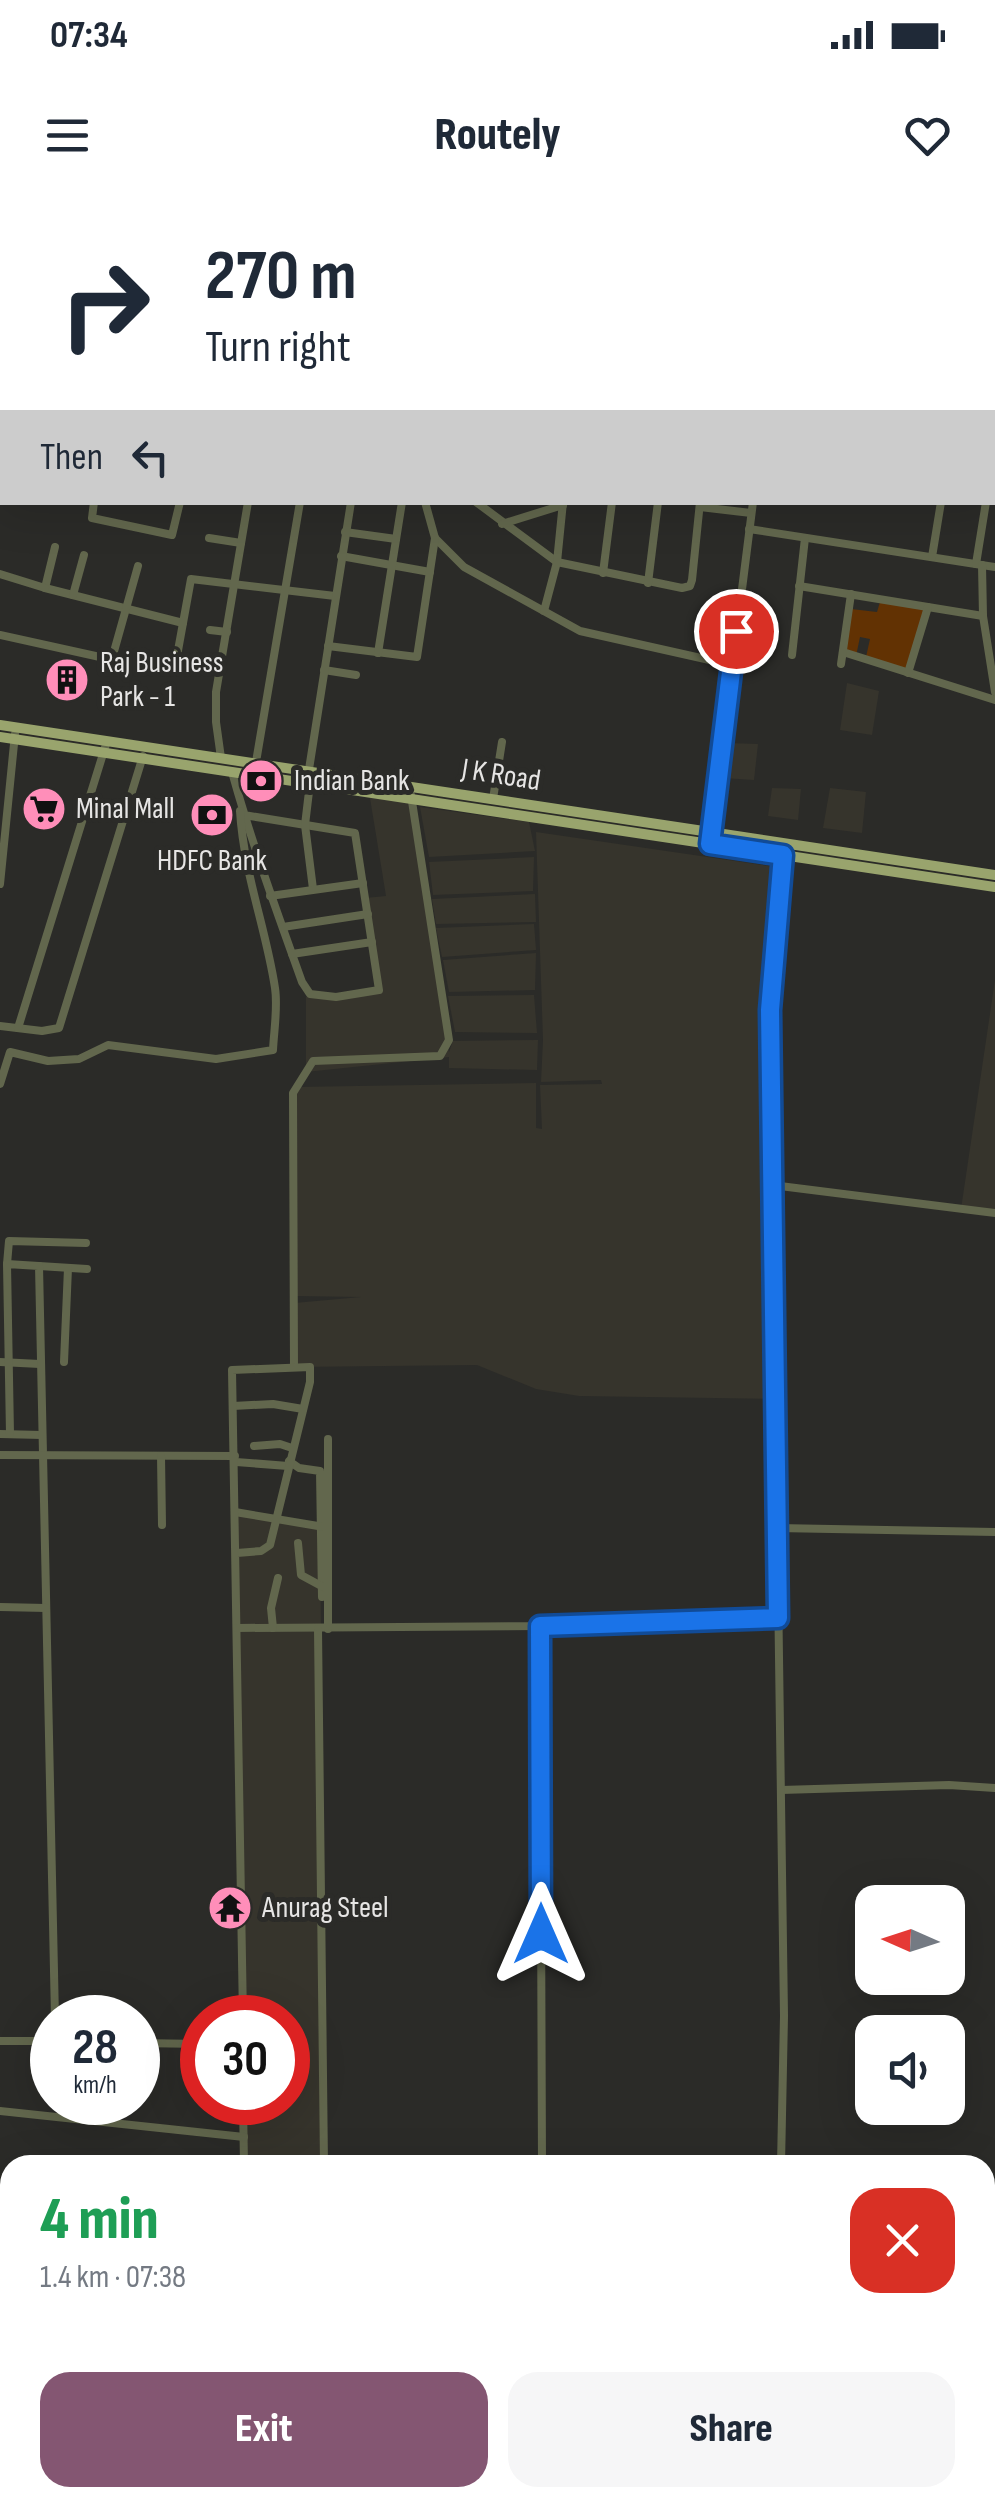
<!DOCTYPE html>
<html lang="en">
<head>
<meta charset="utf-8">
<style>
	body { margin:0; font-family:"Sofia Sans Condensed",sans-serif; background:#f6f6f7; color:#1f2937; height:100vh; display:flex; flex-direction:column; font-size:38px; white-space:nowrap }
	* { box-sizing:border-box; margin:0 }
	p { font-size:32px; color:#747a83 }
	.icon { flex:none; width:55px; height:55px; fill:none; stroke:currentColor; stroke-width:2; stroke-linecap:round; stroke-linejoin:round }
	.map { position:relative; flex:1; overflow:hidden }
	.side { position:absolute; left:0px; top:1955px; width:995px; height:352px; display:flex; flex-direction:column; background:#fff; border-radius:30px 30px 0 0; box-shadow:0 10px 40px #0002 }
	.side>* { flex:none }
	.top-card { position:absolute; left:0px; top:0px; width:995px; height:305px; box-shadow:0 10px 40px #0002; background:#fff; color:#1f2937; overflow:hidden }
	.needle { width:65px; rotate:273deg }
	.buttons { position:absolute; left:855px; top:1685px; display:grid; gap:20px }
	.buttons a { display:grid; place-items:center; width:110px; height:110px; border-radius:20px; background:#fff; box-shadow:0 10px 40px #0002; font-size:50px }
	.speed { position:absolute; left:30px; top:1795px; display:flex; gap:20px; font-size:50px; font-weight:700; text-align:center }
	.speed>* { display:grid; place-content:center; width:130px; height:130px; border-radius:50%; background:#fff; box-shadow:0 10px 40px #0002; line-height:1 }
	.speed small { font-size:25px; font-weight:400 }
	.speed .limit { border:15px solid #d22; background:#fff; color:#111 }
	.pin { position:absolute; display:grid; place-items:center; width:85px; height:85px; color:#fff; margin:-42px; border:5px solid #fff; border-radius:50%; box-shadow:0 2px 10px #0007 }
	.me { position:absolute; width:110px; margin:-55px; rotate:0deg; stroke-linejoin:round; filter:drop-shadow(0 0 8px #0008) }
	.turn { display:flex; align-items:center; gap:35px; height:210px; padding:0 40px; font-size:45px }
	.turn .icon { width:130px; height:130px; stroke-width:2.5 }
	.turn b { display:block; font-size:70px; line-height:85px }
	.then { display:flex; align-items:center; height:95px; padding:0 40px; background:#0003; gap:20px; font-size:38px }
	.round { display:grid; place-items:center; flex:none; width:105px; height:105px; border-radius:30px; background:#f6f6f7 }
	.head { display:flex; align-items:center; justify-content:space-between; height:170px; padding:0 40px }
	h1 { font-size:60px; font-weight:800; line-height:75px; color:#1e9e55 }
	.primary-button { display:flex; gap:20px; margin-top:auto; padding:20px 40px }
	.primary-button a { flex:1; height:115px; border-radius:30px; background:#845672; color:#fff; font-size:40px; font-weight:800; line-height:115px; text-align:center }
	.primary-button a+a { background:#f6f6f7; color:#1f2937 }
	.status { display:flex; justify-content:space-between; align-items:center; height:70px; padding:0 50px; background:#fff; direction:ltr }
	.status svg { height:28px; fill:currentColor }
	header { display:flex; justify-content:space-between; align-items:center; height:130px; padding:0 40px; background:#fff; font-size:45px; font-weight:800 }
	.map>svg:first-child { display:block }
</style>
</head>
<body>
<div class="status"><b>07:34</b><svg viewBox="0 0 49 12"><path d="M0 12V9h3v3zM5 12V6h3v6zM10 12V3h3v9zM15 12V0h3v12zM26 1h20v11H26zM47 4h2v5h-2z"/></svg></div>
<header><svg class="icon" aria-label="menu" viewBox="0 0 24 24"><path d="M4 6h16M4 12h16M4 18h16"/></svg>Routely<svg class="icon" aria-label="heart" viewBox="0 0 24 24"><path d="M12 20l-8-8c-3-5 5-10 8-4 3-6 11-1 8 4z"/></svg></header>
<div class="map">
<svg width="995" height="2307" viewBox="0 0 995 2307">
	<rect width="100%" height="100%" fill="#2b2b28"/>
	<g fill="#36342c">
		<polygon points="847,483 879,491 872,535 840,530"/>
		<polygon points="727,543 758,544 754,580 723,578"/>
		<polygon points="772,588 801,589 798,620 768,616"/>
		<polygon points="830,588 866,592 862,633 823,628"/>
		<polygon points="369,592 411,599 449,852 453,841 538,840 537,870 449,868 449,857 306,872 306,797 379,790 365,698 386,696"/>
		<polygon points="420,607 529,622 535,651 429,657"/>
		<polygon points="536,632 782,668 772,781 775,1199 579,1196 536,1189 477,1165 294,1167 294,1103 361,1097 294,1096 297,887 536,883 536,928 542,929 540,885 602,884 601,880 541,882 543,840"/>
		<polygon points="534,657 533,691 433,695 429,662"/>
		<polygon points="535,694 536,722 436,724 432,699"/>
		<polygon points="534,724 536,750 442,757 436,728"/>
		<polygon points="536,753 535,790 449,792 443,760"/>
		<polygon points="995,780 995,1014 961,1009"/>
		<polygon points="534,795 537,833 455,832 448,796"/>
		<polygon points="236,1312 320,1326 326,1965 243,1965 242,1903 288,1902 288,1818 241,1817"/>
	</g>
	<polygon fill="#623203" points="880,402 925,409 907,471 866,457 870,439 860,437 856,456 843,452 851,409 877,412"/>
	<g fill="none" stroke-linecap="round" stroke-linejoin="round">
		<g stroke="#62674d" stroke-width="8">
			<polyline points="158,0 158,2"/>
			<polyline points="39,2 39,0"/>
			<polyline points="170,2 175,0"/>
			<polyline points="186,2 186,0"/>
			<polyline points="393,2 394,0"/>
			<polyline points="442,2 442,0"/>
			<polyline points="557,2 557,0"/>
			<polyline points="600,2 600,0"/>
			<polyline points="647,2 647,0"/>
			<polyline points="692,2 693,0"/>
			<polyline points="739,2 739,0"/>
			<polyline points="781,2 782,0"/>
			<polyline points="935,2 935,0"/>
			<polyline points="988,2 989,0"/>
			<polyline points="992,43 995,44"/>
			<polyline points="992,97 995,98"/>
			<polyline points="0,145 2,145"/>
			<polyline points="0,254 2,253"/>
			<polyline points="992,261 995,244"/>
			<polyline points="94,302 92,318 172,335 180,302"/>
			<polyline points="425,302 435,338 464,367 580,431 732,465"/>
			<polyline points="476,302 557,362 682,388 690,386 692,380 700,302"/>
			<polyline points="700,307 751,313"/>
			<polyline points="502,324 563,305"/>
			<polyline points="749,329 995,367"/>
			<polyline points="345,332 396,339"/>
			<polyline points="209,338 241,343"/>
			<polyline points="55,347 45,388 183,423"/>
			<polyline points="341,356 430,372"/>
			<polyline points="932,357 941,302"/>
			<polyline points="976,364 986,302"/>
			<polyline points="982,365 983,416 995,492"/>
			<polyline points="603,373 612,302"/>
			<polyline points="0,374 45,388"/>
			<polyline points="648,383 658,302"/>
			<polyline points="799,386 983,416"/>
			<polyline points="73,395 84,355"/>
			<polyline points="544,411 557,362 563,302"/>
			<polyline points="210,430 227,432"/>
			<polyline points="0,435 100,457 113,455 138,366"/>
			<polyline points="328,446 417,457 435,338"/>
			<polyline points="843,452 995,500"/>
			<polyline points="378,453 402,302"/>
			<polyline points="792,455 805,338"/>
			<polyline points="841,464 851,394"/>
			<polyline points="175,467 191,379 335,396"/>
			<polyline points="324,470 356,475"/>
			<polyline points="908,473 928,407"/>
			<polyline points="221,558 216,522 216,492 248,302"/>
			<polyline points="256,562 300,302"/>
			<path d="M232 572C252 644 277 712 302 782L310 794 336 797 379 790 355 633 244 615"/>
			<polyline points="307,582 351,302"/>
			<polyline points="310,583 305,625 313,689"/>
			<polyline points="493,599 502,542"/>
			<polyline points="711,635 753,302"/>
			<polyline points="0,684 15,534"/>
			<polyline points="270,696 363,683"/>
			<polyline points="283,727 368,714"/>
			<polyline points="292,754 372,742"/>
			<polyline points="0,826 42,831 59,828 143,556"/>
			<polyline points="18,828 107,541"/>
			<path d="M0 884 10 852 48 861 79 859 108 845 216 859 273 850C274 830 278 807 275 788 266 728 244 675 240 611"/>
			<polyline points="772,985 995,1013"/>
			<polyline points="7,1064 9,1041 86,1043"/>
			<polyline points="39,1066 87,1069"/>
			<polyline points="0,1162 40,1164"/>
			<polyline points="64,1162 68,1068"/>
			<polyline points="294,1167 293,893 313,861 440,856 449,840 411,595"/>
			<polyline points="233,1206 273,1204 303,1209"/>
			<polyline points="0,1234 42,1235"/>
			<polyline points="10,1234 7,1064 39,1066 55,1818"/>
			<polyline points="254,1246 280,1244 292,1248"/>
			<polyline points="0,1255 235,1256"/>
			<polyline points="161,1256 162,1325"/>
			<polyline points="289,1261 299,1268 320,1271 322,1397"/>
			<polyline points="236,1262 288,1266"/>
			<polyline points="235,1312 324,1327"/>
			<polyline points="777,1328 995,1332"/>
			<polyline points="298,1343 301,1375 325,1388"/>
			<polyline points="237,1353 261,1351 270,1345 310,1182 310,1167 232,1170 243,1818"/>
			<polyline points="0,1407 46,1408"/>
			<polyline points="540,1426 542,1965"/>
			<polyline points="237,1428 540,1426 778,1418"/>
			<polyline points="273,1428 271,1408 278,1378"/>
			<polyline points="318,1429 324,1965"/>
			<polyline points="328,1429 328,1239"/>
			<polyline points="781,1590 949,1585 995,1588"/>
			<polyline points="0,1841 52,1841"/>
			<polyline points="138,1843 202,1844"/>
			<polyline points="243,1902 244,1965"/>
			<polyline points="0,1911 244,1937"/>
			<polyline points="781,1965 784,1816 770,811 784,643"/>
			<polyline points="985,2013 995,2009"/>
			<polyline points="985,2025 995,2021"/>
			<polyline points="0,2062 10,2063"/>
			<polyline points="0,2145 10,2145"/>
			<polyline points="245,2298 245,2307"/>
			<polyline points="417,2298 417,2307"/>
			<polyline points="598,2298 670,2302"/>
			<polyline points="330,2307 330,2298"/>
			<polyline points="509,2307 509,2298"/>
			<polyline points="926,2307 927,2298"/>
		</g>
		<g stroke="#99a46d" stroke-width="10">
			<polyline points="0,525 995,675"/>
			<polyline points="0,537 995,687"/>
		</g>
	</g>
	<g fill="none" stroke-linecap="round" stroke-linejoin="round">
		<defs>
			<polyline id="route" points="541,1734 540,1426 778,1418 770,810 783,655 710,644 736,431"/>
		</defs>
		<use href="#route" stroke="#114b97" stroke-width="25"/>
		<use href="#route" stroke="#1a73e8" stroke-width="18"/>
	</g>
	<defs>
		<symbol id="building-disc" viewBox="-11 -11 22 22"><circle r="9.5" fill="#ff8eb9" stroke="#2b2b28"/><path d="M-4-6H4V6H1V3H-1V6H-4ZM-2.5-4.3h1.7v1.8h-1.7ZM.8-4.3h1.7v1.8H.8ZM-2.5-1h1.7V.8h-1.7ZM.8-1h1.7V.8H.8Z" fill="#111"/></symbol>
		<symbol id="bank-disc" viewBox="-11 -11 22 22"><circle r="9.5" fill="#ff8eb9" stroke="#2b2b28"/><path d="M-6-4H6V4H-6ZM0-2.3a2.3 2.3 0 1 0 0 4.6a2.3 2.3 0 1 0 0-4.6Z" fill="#111"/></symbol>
		<symbol id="supermarket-disc" viewBox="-11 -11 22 22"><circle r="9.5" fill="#ff8eb9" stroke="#2b2b28"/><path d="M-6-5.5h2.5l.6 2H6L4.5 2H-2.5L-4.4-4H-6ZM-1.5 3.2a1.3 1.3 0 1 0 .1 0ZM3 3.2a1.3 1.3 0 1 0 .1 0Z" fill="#111"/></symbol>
		<symbol id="temple-disc" viewBox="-11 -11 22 22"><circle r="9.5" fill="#ff8eb9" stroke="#2b2b28"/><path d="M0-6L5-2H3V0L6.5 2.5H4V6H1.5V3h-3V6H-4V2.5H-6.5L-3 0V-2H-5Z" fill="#111"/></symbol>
	</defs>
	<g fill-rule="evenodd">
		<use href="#building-disc" x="42" y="455" width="50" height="50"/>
		<use href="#bank-disc" x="236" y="556" width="50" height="50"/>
		<use href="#supermarket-disc" x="19" y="584" width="50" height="50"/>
		<use href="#bank-disc" x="187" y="590" width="50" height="50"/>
		<use href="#temple-disc" x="205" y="1683" width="50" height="50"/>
	</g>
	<g text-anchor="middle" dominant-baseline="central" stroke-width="10" stroke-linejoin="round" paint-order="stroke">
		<g font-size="30" fill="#e6e5e4" stroke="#2b2b28" text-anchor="start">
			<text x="100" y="463">Raj Business<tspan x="100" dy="34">Park - 1</tspan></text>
			<text x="294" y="581">Indian Bank</text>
			<text x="76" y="609">Minal Mall</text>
			<text x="212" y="661" text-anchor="middle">HDFC Bank</text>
			<text x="262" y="1708">Anurag Steel</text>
		</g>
		<g font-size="30" fill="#e6e5e4" stroke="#2b2b28">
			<text transform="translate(501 575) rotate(9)">J K Road</text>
		</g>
	</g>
</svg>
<div class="buttons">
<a><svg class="needle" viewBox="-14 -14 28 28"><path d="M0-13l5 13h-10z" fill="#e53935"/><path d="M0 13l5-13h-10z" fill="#747a83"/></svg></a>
<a><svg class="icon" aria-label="sound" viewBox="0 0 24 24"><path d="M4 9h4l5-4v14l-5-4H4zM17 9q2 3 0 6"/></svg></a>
</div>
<div class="speed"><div>28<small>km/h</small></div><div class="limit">30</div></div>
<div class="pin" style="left:736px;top:431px;background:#d93025"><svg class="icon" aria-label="arrive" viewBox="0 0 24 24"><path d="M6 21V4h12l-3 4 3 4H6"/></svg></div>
<svg class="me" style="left:541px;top:1734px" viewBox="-20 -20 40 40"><path d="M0-17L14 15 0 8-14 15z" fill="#1a73e8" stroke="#fff" stroke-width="4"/></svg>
<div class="top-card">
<div class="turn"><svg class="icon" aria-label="right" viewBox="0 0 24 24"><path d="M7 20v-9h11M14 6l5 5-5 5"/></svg><div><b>270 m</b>Turn right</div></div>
<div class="then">Then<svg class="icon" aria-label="left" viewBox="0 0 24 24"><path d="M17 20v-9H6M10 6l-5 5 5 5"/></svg></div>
</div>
<section class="side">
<div class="head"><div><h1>4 min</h1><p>1.4 km · 07:38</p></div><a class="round" style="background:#d93025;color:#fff"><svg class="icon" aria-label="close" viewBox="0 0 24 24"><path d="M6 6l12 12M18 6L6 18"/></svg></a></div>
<div class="primary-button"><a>Exit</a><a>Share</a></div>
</section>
</div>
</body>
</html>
